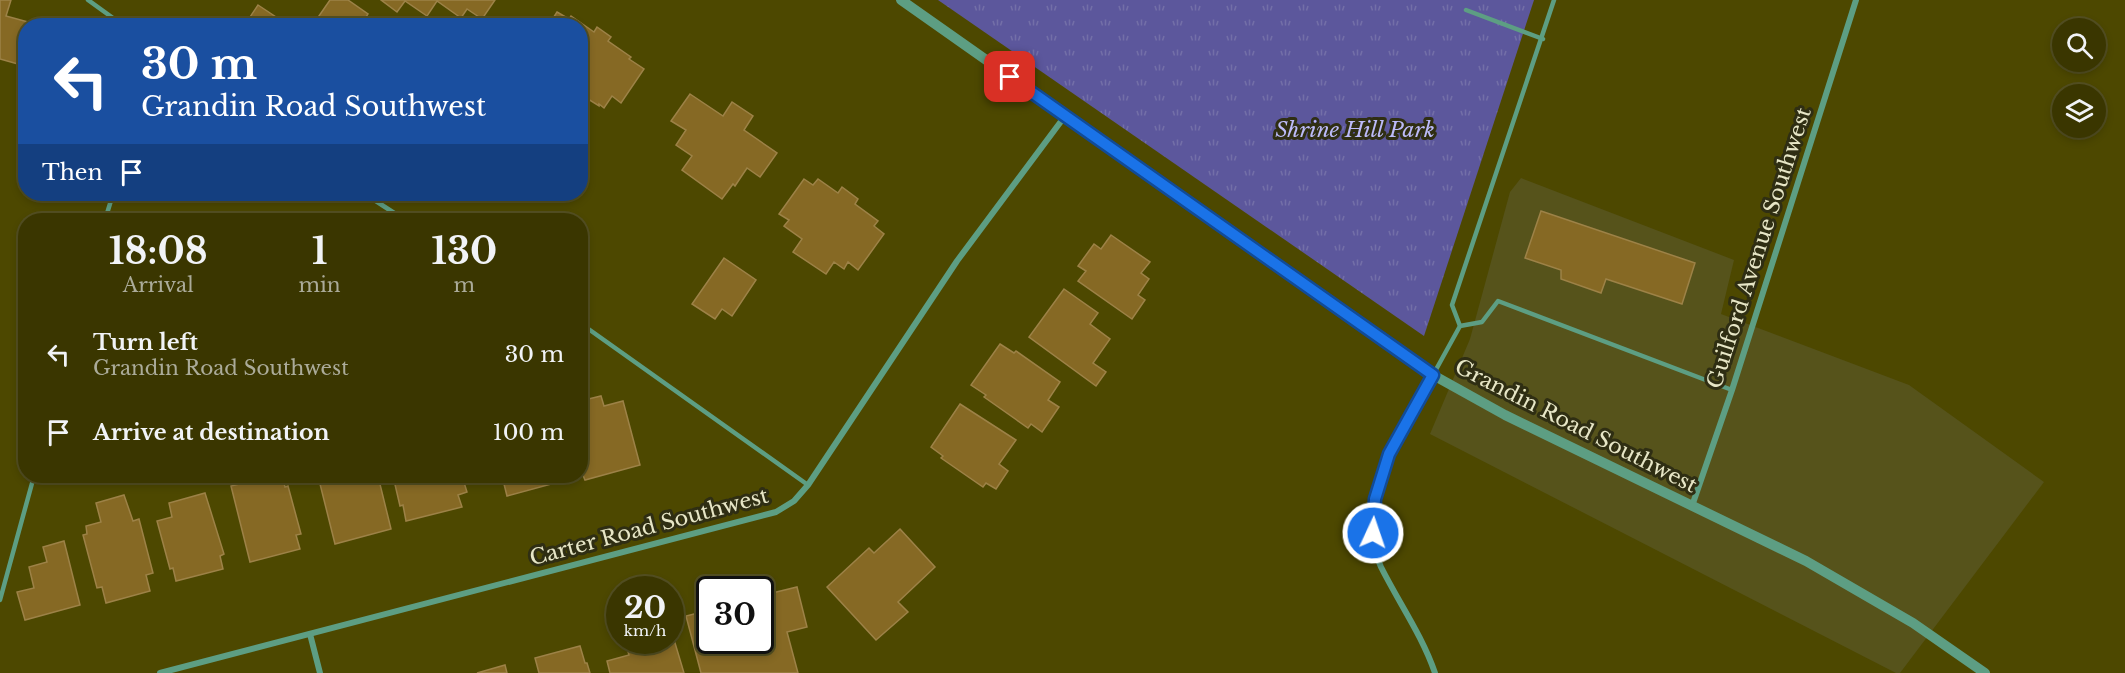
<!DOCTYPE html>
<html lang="en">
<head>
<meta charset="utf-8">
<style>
	body { margin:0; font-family:"Libre Baskerville",serif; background:#413e0a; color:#f1f3f6; height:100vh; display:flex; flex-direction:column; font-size:22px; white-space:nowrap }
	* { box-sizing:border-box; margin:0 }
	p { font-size:20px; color:#abab99 }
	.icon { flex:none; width:33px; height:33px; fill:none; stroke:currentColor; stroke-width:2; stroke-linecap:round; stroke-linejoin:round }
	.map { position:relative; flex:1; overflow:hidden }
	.panel { position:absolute; left:18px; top:213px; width:570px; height:270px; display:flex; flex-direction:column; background:#3a3600; border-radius:24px; box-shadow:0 3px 9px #0003,0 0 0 2px #545022 }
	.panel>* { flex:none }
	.top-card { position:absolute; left:18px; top:18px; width:570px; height:183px; border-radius:24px; box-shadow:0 3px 9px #0003,0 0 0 2px #545022; background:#1a4fa0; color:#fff; overflow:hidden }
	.buttons { position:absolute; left:2052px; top:18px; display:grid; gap:12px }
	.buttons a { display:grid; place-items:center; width:54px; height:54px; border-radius:50%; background:#3a3600; box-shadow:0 3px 9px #0003,0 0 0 2px #545022; font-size:30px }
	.speed { position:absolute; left:606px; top:576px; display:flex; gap:12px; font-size:30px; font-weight:700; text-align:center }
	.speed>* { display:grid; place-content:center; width:78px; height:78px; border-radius:50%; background:#3a3600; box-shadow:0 3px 9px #0003,0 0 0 2px #545022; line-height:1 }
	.speed small { font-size:15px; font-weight:400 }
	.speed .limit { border:3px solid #111; border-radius:9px; background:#fff; color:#111 }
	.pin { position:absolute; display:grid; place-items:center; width:51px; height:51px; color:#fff; margin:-26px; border-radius:12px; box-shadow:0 3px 9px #0006 }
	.me { position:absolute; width:66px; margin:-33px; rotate:3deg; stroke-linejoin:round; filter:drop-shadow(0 0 4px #0008) }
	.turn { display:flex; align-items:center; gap:21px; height:126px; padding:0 24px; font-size:27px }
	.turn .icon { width:78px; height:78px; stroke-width:2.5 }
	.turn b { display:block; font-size:42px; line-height:51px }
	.then { display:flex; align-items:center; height:57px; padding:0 24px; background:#0003; gap:12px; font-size:22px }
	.eta { display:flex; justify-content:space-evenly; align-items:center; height:102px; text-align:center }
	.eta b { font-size:36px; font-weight:800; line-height:42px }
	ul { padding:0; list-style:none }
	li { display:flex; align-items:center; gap:18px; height:78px; padding:0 24px }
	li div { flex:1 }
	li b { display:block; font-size:22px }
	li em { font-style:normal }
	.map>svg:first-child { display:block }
</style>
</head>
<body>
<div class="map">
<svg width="2125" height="673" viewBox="0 0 2125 673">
	<defs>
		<pattern id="park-tufts" width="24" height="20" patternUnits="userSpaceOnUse" patternTransform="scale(1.5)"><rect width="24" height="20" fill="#5c579c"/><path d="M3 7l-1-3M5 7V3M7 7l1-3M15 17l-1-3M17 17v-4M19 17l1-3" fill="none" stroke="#736fa8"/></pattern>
	</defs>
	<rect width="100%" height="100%" fill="#4d4800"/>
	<polygon fill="#56531b" points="1521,178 1734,260 1721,314 1909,385 2044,482 1900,673 1896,673 1430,434 1470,339 1510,192"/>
	<polygon fill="url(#park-tufts)" points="938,0 1534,0 1424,336"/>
	<g fill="#866924" stroke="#9d8247" stroke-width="1.5">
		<polygon points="0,0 11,0 6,16 28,22 27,24 31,26 26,26 25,66 0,59"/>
		<polygon points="330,0 348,0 368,14 360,26 312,26"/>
		<polygon points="381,0 495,0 482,19 467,9 461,18 437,1 427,16 405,1 397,12"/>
		<polygon points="258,5 285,23 283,26 244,26"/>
		<polygon points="557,12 569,19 571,16 594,32 597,27 611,37 608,41 631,57 629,59 644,69 621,103 612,96 604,108 599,104 599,106 580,94 580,26 548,26"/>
		<polygon points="690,94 723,116 732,102 753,116 744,130 777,153 760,177 747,168 735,186 733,184 722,199 682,170 692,156 676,145 686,130 671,121"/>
		<polygon points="804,179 813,185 818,179 838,193 842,187 858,199 855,204 878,221 874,226 884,234 858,270 848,262 844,269 834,262 826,274 793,252 802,239 784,226 789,220 779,214"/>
		<polygon points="1541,211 1695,263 1682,304 1606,279 1601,293 1561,279 1561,270 1525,258"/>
		<polygon points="1111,235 1150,262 1141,273 1149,279 1138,295 1145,300 1132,319 1078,281 1086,271 1078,266 1094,244 1101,249"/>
		<polygon points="724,258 756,280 732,316 722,309 715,319 692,304"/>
		<polygon points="1064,289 1098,313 1090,324 1110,339 1093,363 1106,372 1096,386 1029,337"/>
		<polygon points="1000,344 1014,353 1016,351 1060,382 1048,400 1059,407 1042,432 1031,424 1028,428 984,397 986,395 971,385"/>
		<polygon points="601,396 604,406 623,401 640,465 585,480 580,468 580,401"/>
		<polygon points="960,404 1016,440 999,464 1008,471 996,489 986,483 983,487 941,458 943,456 931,447"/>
		<polygon points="273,476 282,476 285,487 288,486 301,534 296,535 300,549 250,562 231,486"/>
		<polygon points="318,476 378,476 391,529 335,544"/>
		<polygon points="393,476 462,476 467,492 458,495 462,507 406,521 403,505 400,506"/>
		<polygon points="502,476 553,476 555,483 507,496"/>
		<polygon points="205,493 224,554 220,556 223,569 176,581 173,568 170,569 157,521 172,517 169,503"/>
		<polygon points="124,495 133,521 139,519 153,573 146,575 150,591 106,603 102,587 97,588 83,535 87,534 86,526 101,522 96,503"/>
		<polygon points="900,529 935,567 898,602 908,612 876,640 827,587 869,548 874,553"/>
		<polygon points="64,541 80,605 25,620 17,592 34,588 29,567 47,562 43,547"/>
		<polygon points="797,587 807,627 787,632 798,673 701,673 686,616 710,610 710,640 760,640 760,596"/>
		<polygon points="644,643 646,651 675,643 684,673 610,673 607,661 629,655 627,648"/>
		<polygon points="580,646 585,663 587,663 590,673 539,673 535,658"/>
		<polygon points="505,665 507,673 477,673"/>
	</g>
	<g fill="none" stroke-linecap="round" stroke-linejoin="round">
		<g stroke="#5d9e83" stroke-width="4.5">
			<polyline points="88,0 124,26"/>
			<polyline points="1466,10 1543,39"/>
			<polyline points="365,194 405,220"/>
			<polyline points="105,220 113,194"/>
			<polyline points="580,323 808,485"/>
			<polyline points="1460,326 1482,322 1498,301 1732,390"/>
			<polyline points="1433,375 1460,326 1452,305 1554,0"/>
			<polyline points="0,600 34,476"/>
		</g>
		<g stroke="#5d9e83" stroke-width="6">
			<path d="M1433 375C1404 427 1352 505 1381 567 1399 603 1422 635 1435 673"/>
			<polyline points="1692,506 1732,390 1856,0"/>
			<polyline points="310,634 320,673"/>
			<polyline points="160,673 776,512 794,501 808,485 957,261 1065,116"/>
		</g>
		<polyline stroke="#5d9e83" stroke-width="10" points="901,0 1433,375 1505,415 1806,561 1913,623 1985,673"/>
	</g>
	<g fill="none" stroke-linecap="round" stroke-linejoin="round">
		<defs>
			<polyline id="route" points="1010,77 1433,375 1389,454 1375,499 1373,533"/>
		</defs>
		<use href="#route" stroke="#114b97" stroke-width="15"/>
		<use href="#route" stroke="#1a73e8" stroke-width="10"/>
	</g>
	<g text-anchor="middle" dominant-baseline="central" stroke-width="6" stroke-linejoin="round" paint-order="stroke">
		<g font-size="21" font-style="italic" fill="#bcbbf9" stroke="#2f2e13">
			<text x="1355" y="130">Shrine Hill Park</text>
		</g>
		<g font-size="21" fill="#e7e6c6" stroke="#2f2e13">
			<text transform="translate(1759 248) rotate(-72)">Guilford Avenue Southwest</text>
			<text transform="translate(1576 426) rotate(27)">Grandin Road Southwest</text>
			<text transform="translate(649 527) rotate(-15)">Carter Road Southwest</text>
		</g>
	</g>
</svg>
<div class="buttons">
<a><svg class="icon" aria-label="search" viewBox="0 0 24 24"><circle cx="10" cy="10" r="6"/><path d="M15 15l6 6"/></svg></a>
<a><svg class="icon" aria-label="layers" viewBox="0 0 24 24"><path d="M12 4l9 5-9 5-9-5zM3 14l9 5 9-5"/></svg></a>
</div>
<div class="speed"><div>20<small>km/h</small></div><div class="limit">30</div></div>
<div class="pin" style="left:1010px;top:77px;background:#d93025"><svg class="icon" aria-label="arrive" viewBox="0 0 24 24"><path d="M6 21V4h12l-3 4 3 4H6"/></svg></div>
<svg class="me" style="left:1373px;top:533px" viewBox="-20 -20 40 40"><circle r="17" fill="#1a73e8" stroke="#fff" stroke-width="3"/><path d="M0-11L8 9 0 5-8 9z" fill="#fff"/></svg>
<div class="top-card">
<div class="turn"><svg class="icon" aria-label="left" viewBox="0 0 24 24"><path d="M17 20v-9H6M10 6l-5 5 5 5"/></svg><div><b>30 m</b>Grandin Road Southwest</div></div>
<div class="then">Then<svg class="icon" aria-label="arrive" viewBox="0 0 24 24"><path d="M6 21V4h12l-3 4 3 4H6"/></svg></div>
</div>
<section class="panel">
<div class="eta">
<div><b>18:08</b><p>Arrival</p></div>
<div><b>1</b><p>min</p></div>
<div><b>130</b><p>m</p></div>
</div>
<ul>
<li><svg class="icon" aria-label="left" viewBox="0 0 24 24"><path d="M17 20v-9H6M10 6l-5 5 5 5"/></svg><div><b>Turn left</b><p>Grandin Road Southwest</p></div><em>30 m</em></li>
<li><svg class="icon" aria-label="arrive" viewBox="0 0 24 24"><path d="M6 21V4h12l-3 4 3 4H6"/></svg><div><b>Arrive at destination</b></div><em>100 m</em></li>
</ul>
</section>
</div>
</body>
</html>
